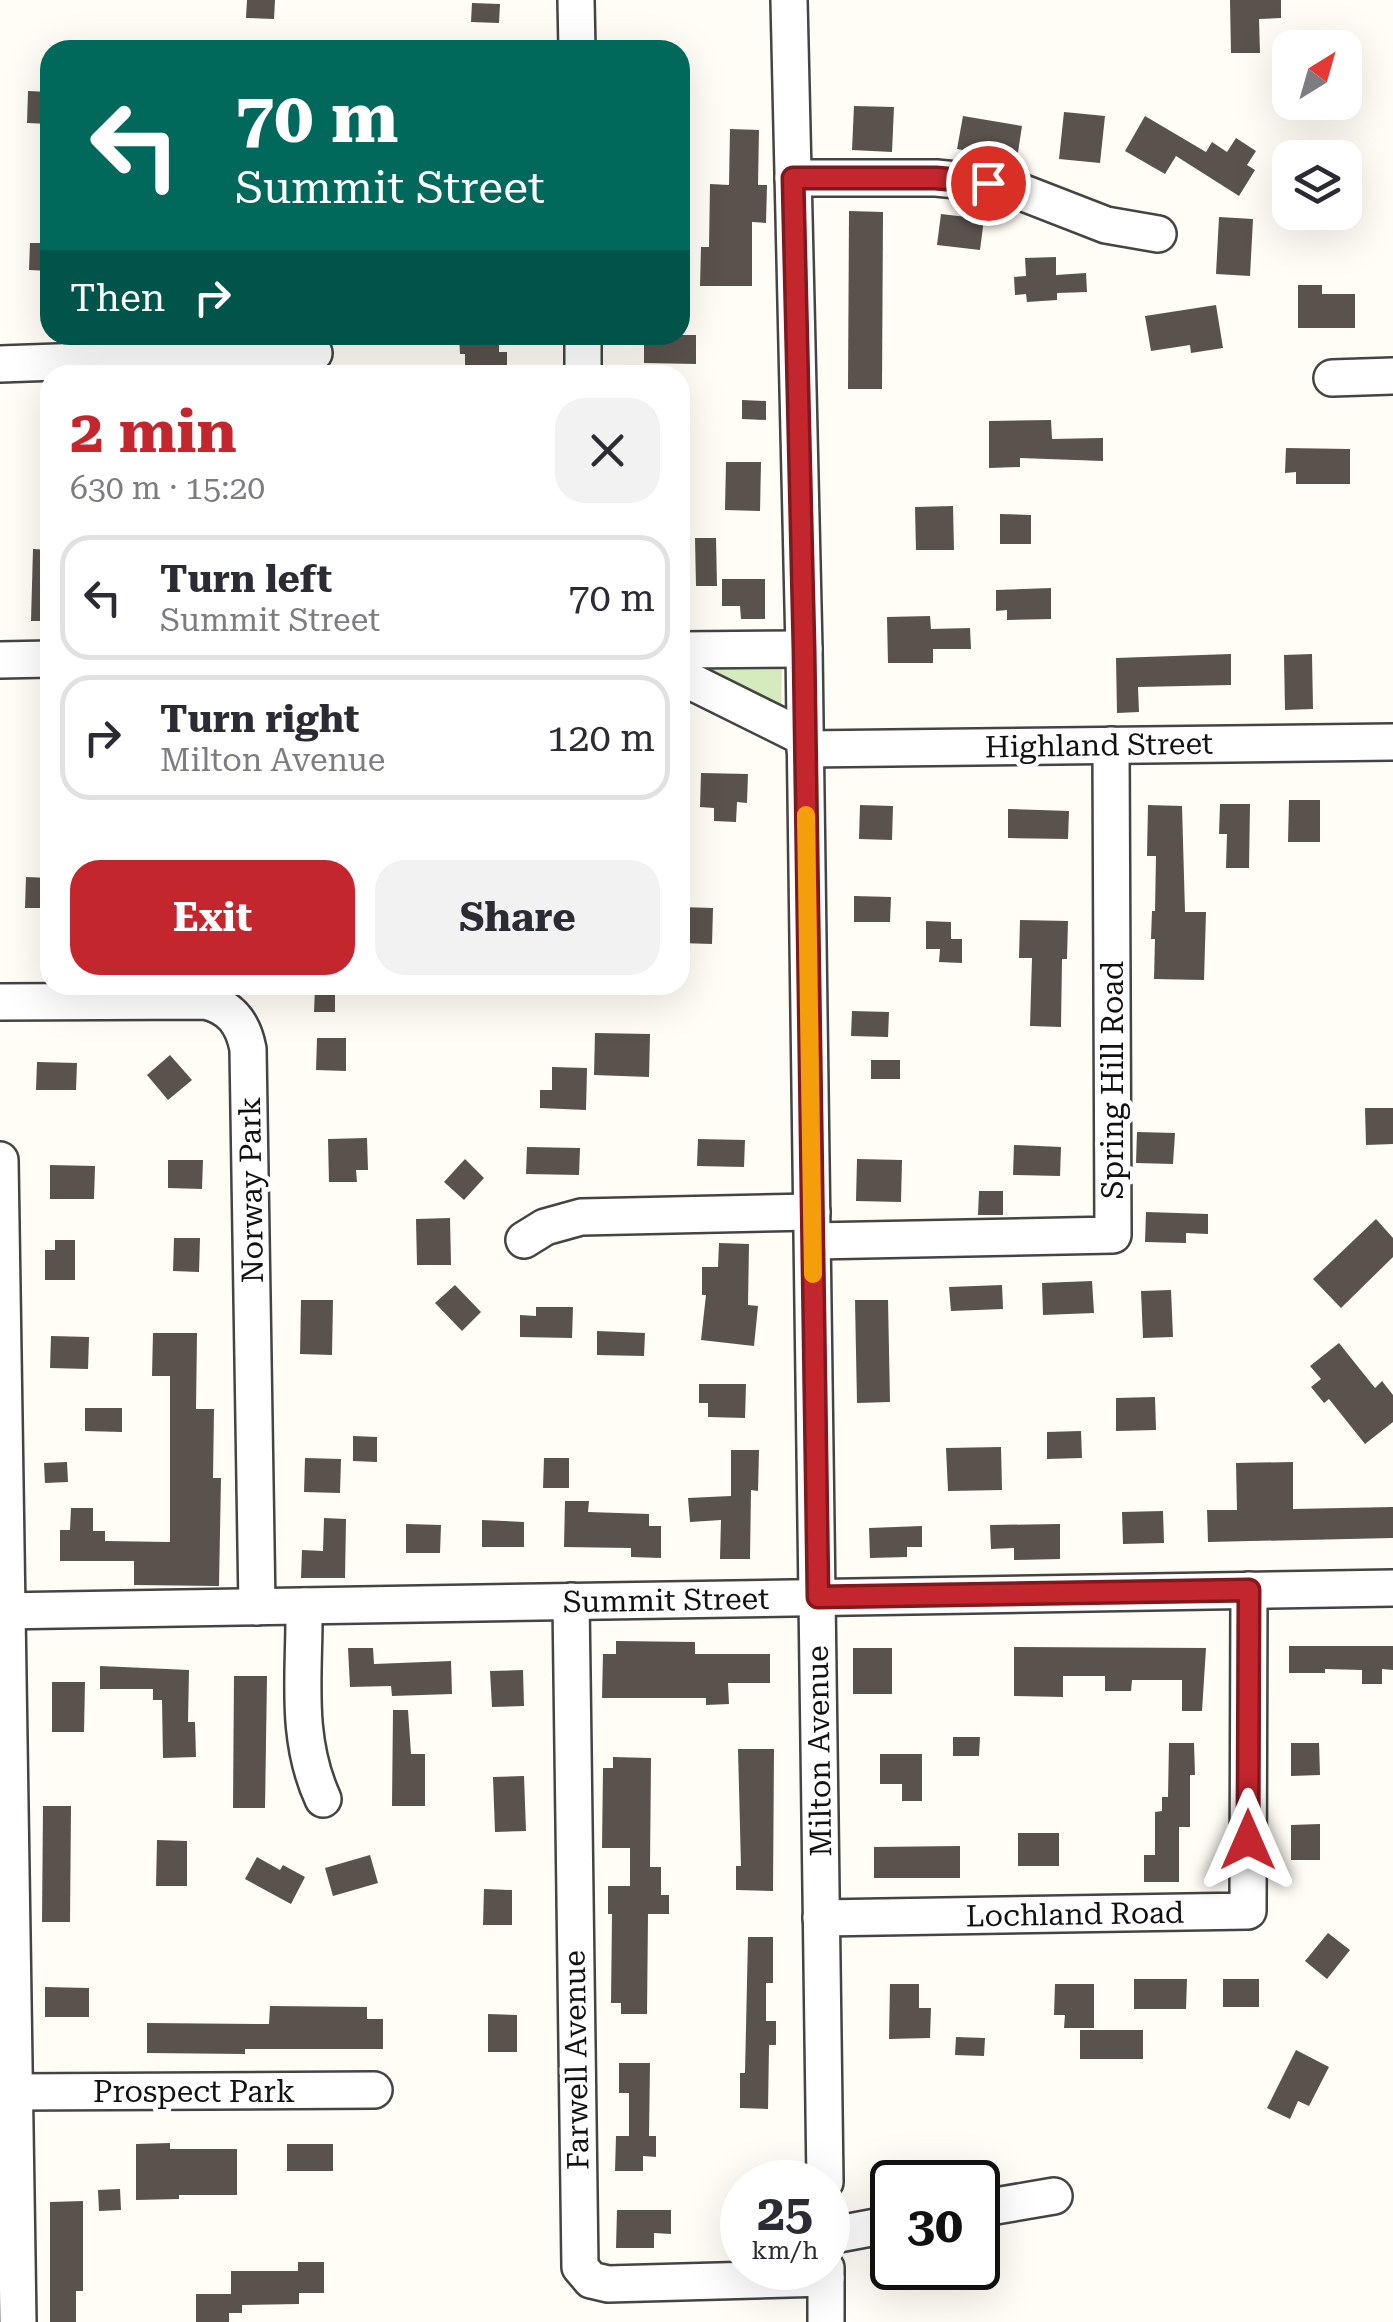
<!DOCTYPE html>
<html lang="en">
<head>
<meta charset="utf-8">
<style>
	body { margin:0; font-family:"Roboto Serif",serif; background:#f2f2f3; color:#2b2b33; height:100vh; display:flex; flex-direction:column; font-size:38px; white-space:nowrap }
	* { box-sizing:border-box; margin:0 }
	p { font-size:32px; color:#7c7c81 }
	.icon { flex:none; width:55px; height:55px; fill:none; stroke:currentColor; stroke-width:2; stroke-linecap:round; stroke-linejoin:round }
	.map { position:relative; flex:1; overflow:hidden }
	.panel { position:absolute; left:40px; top:365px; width:650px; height:630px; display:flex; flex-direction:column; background:#fff; border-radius:30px; box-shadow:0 10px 40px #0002 }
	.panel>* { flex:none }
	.guide { position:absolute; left:40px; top:40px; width:650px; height:305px; border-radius:30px; box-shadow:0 10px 40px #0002; background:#00695c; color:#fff; overflow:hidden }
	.needle { width:65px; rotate:37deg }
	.tools { position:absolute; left:1272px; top:30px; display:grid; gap:20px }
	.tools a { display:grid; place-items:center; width:90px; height:90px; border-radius:20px; background:#fff; box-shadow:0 10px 40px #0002; font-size:50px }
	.speed { position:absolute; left:720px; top:2160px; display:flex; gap:20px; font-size:50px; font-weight:700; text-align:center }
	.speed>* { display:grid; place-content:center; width:130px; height:130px; border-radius:50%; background:#fff; box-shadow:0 10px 40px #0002; line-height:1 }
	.speed small { font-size:25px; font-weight:400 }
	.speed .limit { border:5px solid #111; border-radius:15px; background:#fff; color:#111 }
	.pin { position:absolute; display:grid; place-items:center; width:85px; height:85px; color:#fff; margin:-42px; border:5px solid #fff; border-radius:50%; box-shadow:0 2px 10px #0007 }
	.me { position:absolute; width:110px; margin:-55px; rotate:0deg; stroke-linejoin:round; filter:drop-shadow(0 0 8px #0008) }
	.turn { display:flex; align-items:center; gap:35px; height:210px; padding:0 30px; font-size:45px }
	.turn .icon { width:130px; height:130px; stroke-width:2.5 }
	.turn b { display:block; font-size:70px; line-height:85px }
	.then { display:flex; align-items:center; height:95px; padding:0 30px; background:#0003; gap:20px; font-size:38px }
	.round { display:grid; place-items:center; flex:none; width:105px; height:105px; border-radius:30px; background:#f2f2f3 }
	.summary { display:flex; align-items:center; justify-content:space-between; height:170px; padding:0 30px }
	h1 { font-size:60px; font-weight:700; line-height:75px; color:#c4262e }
	.primary-button { display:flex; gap:20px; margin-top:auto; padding:20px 30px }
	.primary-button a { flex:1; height:115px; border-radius:30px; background:#c4262e; color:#fff; font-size:40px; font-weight:700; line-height:115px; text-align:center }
	.primary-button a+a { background:#f2f2f3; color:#2b2b33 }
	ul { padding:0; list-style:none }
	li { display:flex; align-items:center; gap:30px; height:125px; margin:0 20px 15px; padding:0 10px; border:5px solid #e1e1e2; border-radius:30px }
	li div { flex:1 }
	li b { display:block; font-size:38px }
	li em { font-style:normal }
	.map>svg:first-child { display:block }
</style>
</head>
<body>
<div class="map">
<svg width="1393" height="2322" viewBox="0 0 1393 2322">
	<rect width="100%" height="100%" fill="#fffdf5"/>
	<polygon fill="#d5ebbd" points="782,662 781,711 683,664"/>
	<g fill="#5a524d">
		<polygon points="247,0 275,0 274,19 246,18"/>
		<polygon points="1230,0 1281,0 1281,18 1259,19 1260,53 1231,53"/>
		<polygon points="472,3 500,4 499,23 471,22"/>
		<polygon points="28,91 50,92 50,124 27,123"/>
		<polygon points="854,106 894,107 892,152 852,150"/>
		<polygon points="1064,112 1105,116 1100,163 1059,159"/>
		<polygon points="963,116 1022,126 1017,159 957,149"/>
		<polygon points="1145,116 1206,152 1212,142 1227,152 1236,138 1256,151 1247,165 1255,170 1239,196 1176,156 1165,174 1125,151"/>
		<polygon points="730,129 759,130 758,185 767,185 766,223 752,222 752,286 700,286 701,247 709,247 710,184 729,185"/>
		<polygon points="849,211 883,212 882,389 848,389"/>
		<polygon points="941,214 984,219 980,250 937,245"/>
		<polygon points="1219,217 1253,219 1250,276 1216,274"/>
		<polygon points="30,243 50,243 50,271 29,270"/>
		<polygon points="1056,257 1056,275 1086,273 1087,292 1057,293 1057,300 1027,302 1026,294 1015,295 1014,277 1026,276 1025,258"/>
		<polygon points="1298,285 1322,285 1322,294 1355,294 1355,328 1298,328"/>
		<polygon points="1216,305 1223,348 1191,353 1190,345 1151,351 1145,316"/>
		<polygon points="459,335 499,336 499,352 507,352 507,371 465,371 465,354 460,354"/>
		<polygon points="644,335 696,335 696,364 644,363"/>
		<polygon points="742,400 766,401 766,420 742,419"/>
		<polygon points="1051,420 1052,439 1103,438 1103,461 1020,458 1020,467 989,468 989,421"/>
		<polygon points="1286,448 1350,449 1350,484 1296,484 1296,472 1285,473"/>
		<polygon points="726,462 761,462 760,511 725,510"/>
		<polygon points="953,506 954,550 916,550 915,507"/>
		<polygon points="1000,514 1031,515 1031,544 1000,544"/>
		<polygon points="695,538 716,538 717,586 696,586"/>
		<polygon points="33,549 50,550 50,621 31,621"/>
		<polygon points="722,579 765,579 765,619 741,619 740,606 722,606"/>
		<polygon points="1051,588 1051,619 1007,620 1007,610 996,611 996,590"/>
		<polygon points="930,616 931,629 970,628 971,649 933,649 933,663 888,663 887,617"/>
		<polygon points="1231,654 1231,685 1138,687 1139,712 1117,713 1116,658"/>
		<polygon points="1312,654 1313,709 1285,710 1284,655"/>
		<polygon points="701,773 748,774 747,803 737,802 736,822 714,821 714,808 700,807"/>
		<polygon points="1289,800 1320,800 1320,842 1288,842"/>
		<polygon points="1220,804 1250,804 1249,868 1226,868 1227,834 1219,834"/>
		<polygon points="860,805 893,806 892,840 859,839"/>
		<polygon points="1148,805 1182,806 1185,912 1206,912 1204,980 1154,979 1155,939 1151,939 1152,911 1155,911 1156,856 1147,856"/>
		<polygon points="1008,809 1069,811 1068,839 1008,838"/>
		<polygon points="26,877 50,878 50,908 25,908"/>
		<polygon points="854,896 891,897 890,922 854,922"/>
		<polygon points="680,907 713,908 712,944 680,943"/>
		<polygon points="1020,920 1068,921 1067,959 1062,959 1061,1027 1030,1026 1032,958 1019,958"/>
		<polygon points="926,921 951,922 951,939 962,939 962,963 939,962 940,949 926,949"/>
		<polygon points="315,988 335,989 335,1012 314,1012"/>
		<polygon points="852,1011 889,1012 888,1037 851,1036"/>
		<polygon points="595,1033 650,1034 649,1077 594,1075"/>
		<polygon points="317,1038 346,1038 346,1071 316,1070"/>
		<polygon points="170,1055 192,1080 168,1100 147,1075"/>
		<rect x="871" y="1060" width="29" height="19"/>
		<polygon points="37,1062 77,1063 76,1090 36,1090"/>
		<polygon points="552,1067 587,1068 586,1110 540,1108 540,1090 552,1090"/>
		<polygon points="1365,1108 1393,1108 1393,1144 1366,1145"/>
		<polygon points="1137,1132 1175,1133 1173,1164 1136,1163"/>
		<polygon points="367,1138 368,1170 356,1170 357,1182 329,1182 328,1139"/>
		<polygon points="698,1139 745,1140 744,1167 697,1166"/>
		<polygon points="1014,1145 1061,1147 1060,1176 1013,1175"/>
		<polygon points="527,1147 580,1148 579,1175 526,1174"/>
		<polygon points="465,1159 484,1178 464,1200 444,1182"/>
		<polygon points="857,1159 902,1160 901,1202 856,1201"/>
		<polygon points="168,1160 203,1160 202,1189 168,1188"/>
		<polygon points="50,1165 95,1166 94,1199 50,1199"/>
		<polygon points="979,1191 1003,1191 1003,1215 978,1215"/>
		<polygon points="1146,1212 1208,1214 1208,1234 1186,1233 1186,1243 1145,1242"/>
		<polygon points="450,1218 451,1265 417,1265 416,1219"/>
		<polygon points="1376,1219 1393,1238 1393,1257 1341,1308 1313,1279"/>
		<polygon points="174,1238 200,1238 199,1272 173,1271"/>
		<polygon points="55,1240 75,1240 75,1280 45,1280 45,1250 55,1250"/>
		<polygon points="719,1243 749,1244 748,1305 758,1306 754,1346 701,1340 706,1295 702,1295 702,1267 718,1267"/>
		<polygon points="1092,1281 1094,1313 1043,1315 1042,1283"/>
		<polygon points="455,1285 481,1312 462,1331 435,1303"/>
		<polygon points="1002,1285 1003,1309 951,1311 949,1287"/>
		<polygon points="1171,1290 1173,1337 1143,1338 1141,1291"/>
		<polygon points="301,1300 333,1300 332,1355 300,1354"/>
		<polygon points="855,1300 888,1300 890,1402 857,1403"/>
		<polygon points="536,1307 573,1307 572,1338 520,1337 520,1315 536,1316"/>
		<polygon points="597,1331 645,1333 644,1356 597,1355"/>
		<polygon points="153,1333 197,1333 196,1409 214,1409 213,1478 221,1478 219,1586 134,1585 134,1561 60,1561 60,1530 70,1530 71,1508 93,1508 93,1531 105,1531 105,1541 170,1542 170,1376 152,1376"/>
		<polygon points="51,1336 89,1337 88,1369 50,1368"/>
		<polygon points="1339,1343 1375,1388 1382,1381 1393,1395 1393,1422 1365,1444 1329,1399 1324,1403 1311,1387 1321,1379 1310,1366"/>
		<polygon points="699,1384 746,1384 745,1418 708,1417 708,1403 699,1403"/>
		<polygon points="1155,1397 1156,1430 1116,1431 1116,1398"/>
		<polygon points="85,1408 122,1408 122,1432 85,1431"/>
		<polygon points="1081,1431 1082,1458 1047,1459 1047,1432"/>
		<polygon points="353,1436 377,1437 377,1462 353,1461"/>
		<polygon points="1001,1447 1002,1490 948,1491 946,1448"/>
		<polygon points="731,1450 759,1450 758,1491 751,1490 750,1559 720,1559 721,1520 690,1522 688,1498 731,1496"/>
		<polygon points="305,1458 341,1459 340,1493 304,1492"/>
		<polygon points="544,1458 569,1458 569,1488 543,1488"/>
		<polygon points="67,1462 68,1482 45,1483 44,1463"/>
		<polygon points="1293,1462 1293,1509 1393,1507 1393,1538 1208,1542 1207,1510 1237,1510 1236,1463"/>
		<polygon points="565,1501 589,1501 588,1512 649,1514 649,1526 661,1526 661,1558 631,1557 631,1548 564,1547"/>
		<polygon points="1163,1511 1164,1543 1123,1544 1122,1512"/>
		<polygon points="324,1518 346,1519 345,1578 301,1578 302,1550 323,1551"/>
		<polygon points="482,1520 524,1522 524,1547 482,1547"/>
		<polygon points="406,1524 441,1525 440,1553 406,1553"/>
		<polygon points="1060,1524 1060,1559 1014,1560 1014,1548 991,1549 990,1525"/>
		<polygon points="922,1526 922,1547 907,1547 907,1557 870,1558 869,1528"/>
		<polygon points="616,1641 695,1642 695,1654 770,1654 770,1683 728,1683 729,1704 706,1705 706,1698 602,1698 603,1654 616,1654"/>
		<polygon points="1289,1646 1393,1646 1393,1670 1382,1669 1382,1684 1362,1684 1362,1670 1325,1669 1325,1673 1289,1673"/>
		<polygon points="1014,1647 1206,1648 1202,1711 1182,1711 1182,1680 1132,1680 1131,1691 1105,1691 1105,1676 1063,1676 1063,1697 1014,1696"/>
		<polygon points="348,1648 373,1648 374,1664 451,1661 452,1694 392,1696 391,1686 350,1687"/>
		<rect x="853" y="1648" width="39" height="46"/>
		<polygon points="100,1666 189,1670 188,1722 195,1722 196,1757 163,1758 162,1700 153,1700 153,1689 100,1689"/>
		<polygon points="523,1670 524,1706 492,1707 490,1671"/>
		<polygon points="234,1676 267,1676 265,1808 233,1808"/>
		<polygon points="52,1682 85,1682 84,1732 52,1732"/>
		<polygon points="393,1710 408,1710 411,1754 425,1754 425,1806 392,1806"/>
		<polygon points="953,1737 980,1737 979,1756 953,1756"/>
		<polygon points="1169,1743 1194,1743 1195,1775 1190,1775 1190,1827 1179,1827 1179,1882 1144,1882 1144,1855 1155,1855 1155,1812 1162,1811 1162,1797 1168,1797"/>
		<polygon points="1291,1743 1319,1743 1320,1775 1291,1776"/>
		<polygon points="738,1749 774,1749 773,1891 736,1890 736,1866 741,1866"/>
		<polygon points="880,1754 922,1754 922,1801 902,1801 902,1784 880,1784"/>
		<polygon points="613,1757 651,1758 650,1867 661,1867 661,1895 669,1895 669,1914 648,1914 647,2014 621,2014 621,2003 611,2003 612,1914 608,1914 608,1886 630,1886 630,1848 602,1848 603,1768 613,1768"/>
		<polygon points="524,1776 526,1831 495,1832 493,1777"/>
		<polygon points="43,1806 71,1806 70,1922 42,1922"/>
		<polygon points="1320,1824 1320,1860 1291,1860 1291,1825"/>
		<rect x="1018" y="1833" width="41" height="33"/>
		<polygon points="157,1840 187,1841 187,1886 156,1886"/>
		<polygon points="960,1846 960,1878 874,1878 874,1847"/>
		<polygon points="370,1855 378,1883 333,1896 325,1868"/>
		<polygon points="257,1857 280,1870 283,1865 305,1877 291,1904 245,1879"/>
		<polygon points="484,1889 512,1890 512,1925 483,1925"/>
		<polygon points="1328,1933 1350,1950 1327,1979 1305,1961"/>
		<polygon points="748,1937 773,1937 773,1983 766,1983 766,2021 776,2021 776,2045 769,2045 768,2109 740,2108 740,2073 745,2073"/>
		<polygon points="1134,1979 1187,1979 1186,2009 1134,2009"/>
		<rect x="1223" y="1979" width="36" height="28"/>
		<polygon points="890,1984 919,1984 919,2008 931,2008 930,2038 889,2039"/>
		<polygon points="1055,1984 1094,1984 1094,2028 1064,2028 1065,2015 1054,2015"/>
		<polygon points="45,1987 89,1988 89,2017 45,2017"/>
		<polygon points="270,2006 367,2007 367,2019 383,2019 383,2049 245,2049 245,2054 147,2053 147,2023 269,2024"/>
		<polygon points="488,2014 517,2015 517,2052 488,2052"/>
		<rect x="1080" y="2030" width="63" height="29"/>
		<polygon points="956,2037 985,2038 984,2056 955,2055"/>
		<polygon points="1296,2050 1329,2067 1309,2106 1298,2101 1290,2119 1267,2108"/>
		<polygon points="619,2063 650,2063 649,2136 656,2136 656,2157 643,2156 643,2171 615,2171 616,2136 629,2136 629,2093 619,2093"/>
		<polygon points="170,2143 170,2149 237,2149 237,2195 179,2195 179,2199 136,2200 136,2144"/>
		<rect x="287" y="2144" width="46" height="27"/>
		<polygon points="120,2189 121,2210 99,2211 98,2190"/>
		<polygon points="83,2201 83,2291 76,2291 76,2322 50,2322 50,2202"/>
		<polygon points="617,2210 671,2210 671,2234 654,2233 654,2248 616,2248"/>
		<polygon points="298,2262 324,2262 324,2293 299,2293 299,2304 242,2305 242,2313 229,2313 229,2322 196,2322 196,2294 231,2294 231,2271 298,2271"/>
	</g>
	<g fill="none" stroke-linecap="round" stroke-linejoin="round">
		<defs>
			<g id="minor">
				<polyline points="576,0 577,50"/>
				<polyline points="789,0 804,649 825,2182"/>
				<polyline points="793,178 936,178 988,183 1021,192 1106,225 1158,234"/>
				<polyline points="583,335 583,375"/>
				<polyline points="0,364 314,353"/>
				<polyline points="1332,378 1393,376"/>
				<polyline points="680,650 804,649"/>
				<polyline points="0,660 50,659"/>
				<polyline points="680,676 805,738"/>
				<polyline points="805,749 1393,742"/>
				<path d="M0 1002 205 1001C231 1007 243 1023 248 1049L257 1607"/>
				<polyline points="0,1160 18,2322"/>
				<polyline points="524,1240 545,1227 581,1217 812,1212"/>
				<polyline points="813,1241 1113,1235 1111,745"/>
				<polyline points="571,1601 580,2267 591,2280 608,2284 826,2278"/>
				<path d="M304 1606C305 1672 294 1736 323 1799"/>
				<polyline points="0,1611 1393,1588"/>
				<polyline points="821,1918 1248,1911 1249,1590"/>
				<polyline points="14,2092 374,2090"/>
				<polyline points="978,2209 1054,2196"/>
				<polyline points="828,2236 892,2224"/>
				<polyline points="826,2268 826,2322"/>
			</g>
		</defs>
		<use href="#minor" stroke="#444" stroke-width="40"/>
		<use href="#minor" stroke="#fff" stroke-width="35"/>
	</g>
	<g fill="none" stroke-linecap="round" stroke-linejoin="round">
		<defs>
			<polyline id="route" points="988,183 936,178 793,178 804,649 818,1597 1249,1590 1248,1840"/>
		</defs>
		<use href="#route" stroke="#7f191e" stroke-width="25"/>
		<use href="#route" stroke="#c4262e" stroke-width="18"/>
		<polyline stroke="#f59e0b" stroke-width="18" points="806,815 813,1274"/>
	</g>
	<g text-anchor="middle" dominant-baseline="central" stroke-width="10" stroke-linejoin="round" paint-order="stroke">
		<g font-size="30" fill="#111" stroke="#fff">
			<text transform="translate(1099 745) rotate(-1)">Highland Street</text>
			<text transform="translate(1112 1080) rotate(-90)">Spring Hill Road</text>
			<text transform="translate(251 1190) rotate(-91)">Norway Park</text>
			<text transform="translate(666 1600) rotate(-1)">Summit Street</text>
			<text transform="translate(819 1751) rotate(-91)">Milton Avenue</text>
			<text transform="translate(1075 1914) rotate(-1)">Lochland Road</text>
			<text transform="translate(576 2060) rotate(-91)">Farwell Avenue</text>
			<text x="194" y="2091">Prospect Park</text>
		</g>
	</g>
</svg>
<div class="tools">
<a><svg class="needle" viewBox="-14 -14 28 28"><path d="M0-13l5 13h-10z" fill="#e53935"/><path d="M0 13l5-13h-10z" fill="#7c7c81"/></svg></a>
<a><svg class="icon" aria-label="layers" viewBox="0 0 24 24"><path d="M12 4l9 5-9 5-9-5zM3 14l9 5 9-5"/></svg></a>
</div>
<div class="speed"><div>25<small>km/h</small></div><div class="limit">30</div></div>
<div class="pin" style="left:988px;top:183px;background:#d93025"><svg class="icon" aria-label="arrive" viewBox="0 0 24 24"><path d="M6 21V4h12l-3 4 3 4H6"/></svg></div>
<svg class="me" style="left:1248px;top:1840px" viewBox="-20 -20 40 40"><path d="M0-17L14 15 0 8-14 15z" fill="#c4262e" stroke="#fff" stroke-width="4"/></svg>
<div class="guide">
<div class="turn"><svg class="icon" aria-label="left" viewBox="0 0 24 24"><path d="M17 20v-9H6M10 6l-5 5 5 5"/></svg><div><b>70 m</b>Summit Street</div></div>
<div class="then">Then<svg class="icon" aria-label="right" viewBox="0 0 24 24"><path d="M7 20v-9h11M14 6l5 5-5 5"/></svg></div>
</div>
<section class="panel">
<div class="summary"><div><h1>2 min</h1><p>630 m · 15:20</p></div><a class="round"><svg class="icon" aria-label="close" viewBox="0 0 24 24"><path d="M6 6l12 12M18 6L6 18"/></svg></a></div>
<ul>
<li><svg class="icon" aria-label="left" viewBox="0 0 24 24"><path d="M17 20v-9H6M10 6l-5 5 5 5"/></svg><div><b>Turn left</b><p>Summit Street</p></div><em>70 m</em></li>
<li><svg class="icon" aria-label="right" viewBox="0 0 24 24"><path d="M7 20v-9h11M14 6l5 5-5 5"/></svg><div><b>Turn right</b><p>Milton Avenue</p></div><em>120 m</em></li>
</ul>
<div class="primary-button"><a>Exit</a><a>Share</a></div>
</section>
</div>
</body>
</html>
